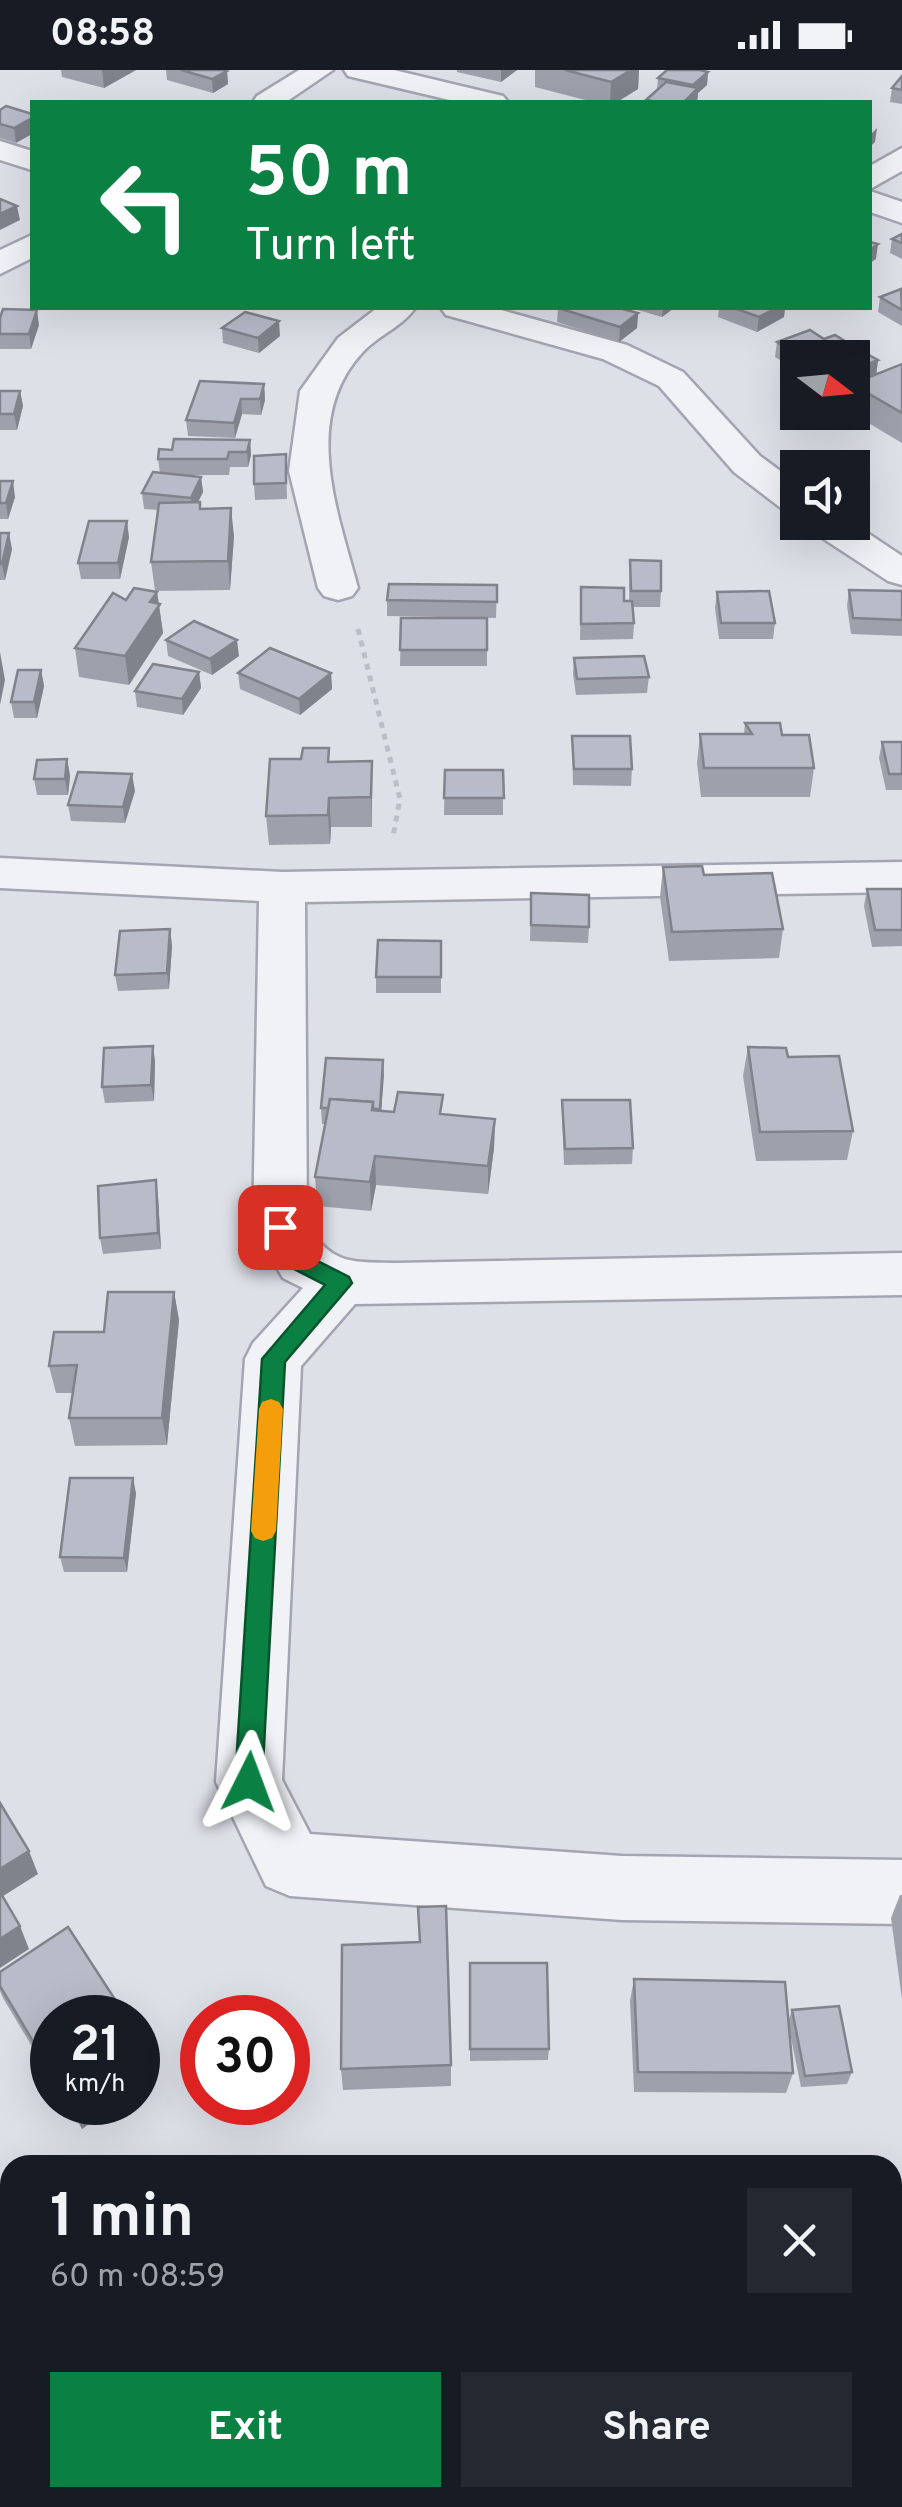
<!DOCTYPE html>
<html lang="en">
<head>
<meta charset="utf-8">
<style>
	body { margin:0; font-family:Overpass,sans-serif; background:#242831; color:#f1f3f6; height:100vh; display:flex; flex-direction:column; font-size:38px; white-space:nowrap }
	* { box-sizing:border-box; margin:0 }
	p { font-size:32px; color:#9ea1a6 }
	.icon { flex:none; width:55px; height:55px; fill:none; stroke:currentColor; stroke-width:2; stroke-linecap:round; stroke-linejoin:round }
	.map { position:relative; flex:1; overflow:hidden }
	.side { position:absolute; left:0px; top:2085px; width:902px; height:352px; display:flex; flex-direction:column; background:#171b24; border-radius:30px 30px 0 0; box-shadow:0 10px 40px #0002 }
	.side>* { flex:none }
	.hud { position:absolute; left:30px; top:30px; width:842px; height:210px; border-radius:0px; box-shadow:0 10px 40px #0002; background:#0b8043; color:#fff; overflow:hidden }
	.needle { width:65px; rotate:106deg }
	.fabs { position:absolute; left:780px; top:270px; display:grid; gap:20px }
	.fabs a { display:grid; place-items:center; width:90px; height:90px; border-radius:0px; background:#171b24; box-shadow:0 10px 40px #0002; font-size:50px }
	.speed { position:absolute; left:30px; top:1925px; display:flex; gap:20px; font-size:50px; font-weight:700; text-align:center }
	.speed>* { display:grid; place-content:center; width:130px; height:130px; border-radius:50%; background:#171b24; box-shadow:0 10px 40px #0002; line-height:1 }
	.speed small { font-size:25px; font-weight:400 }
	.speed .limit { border:15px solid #d22; background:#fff; color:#111 }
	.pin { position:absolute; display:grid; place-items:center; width:85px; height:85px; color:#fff; margin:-42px; border-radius:20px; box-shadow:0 5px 15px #0006 }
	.me { position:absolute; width:110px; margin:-55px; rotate:3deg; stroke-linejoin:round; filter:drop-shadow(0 0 8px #0008) }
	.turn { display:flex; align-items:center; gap:35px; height:210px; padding:0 50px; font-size:45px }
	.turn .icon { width:130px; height:130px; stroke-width:2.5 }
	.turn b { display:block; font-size:70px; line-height:85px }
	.round { display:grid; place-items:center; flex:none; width:105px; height:105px; border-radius:0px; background:#242831 }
	.summary { display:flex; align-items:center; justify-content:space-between; height:170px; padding:0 50px }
	h1 { font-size:60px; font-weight:700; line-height:75px }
	.cta { display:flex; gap:20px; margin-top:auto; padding:20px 50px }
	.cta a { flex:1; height:115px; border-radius:0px; background:#0b8043; color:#fff; font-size:40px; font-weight:700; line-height:115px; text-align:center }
	.cta a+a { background:#242831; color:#f1f3f6 }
	.status { display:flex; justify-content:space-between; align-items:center; height:70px; padding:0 50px; background:#171b24; direction:ltr }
	.status svg { height:28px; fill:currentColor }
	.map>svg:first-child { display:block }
</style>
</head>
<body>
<div class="status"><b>08:58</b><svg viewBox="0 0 49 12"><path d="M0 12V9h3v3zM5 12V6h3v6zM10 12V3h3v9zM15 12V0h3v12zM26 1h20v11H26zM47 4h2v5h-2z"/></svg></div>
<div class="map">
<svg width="902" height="2437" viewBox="0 0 902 2437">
	<rect width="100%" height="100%" fill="#dee0e8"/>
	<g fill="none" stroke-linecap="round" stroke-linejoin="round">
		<defs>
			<g id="minor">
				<polygon points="299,0 333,0 286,32 253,32 257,26"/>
				<polygon points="344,0 394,0 503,26 508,32 458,32 348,6"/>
				<polygon points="0,71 32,81 32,100 0,90"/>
				<polygon points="902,78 902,101 870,119 870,96"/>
				<polygon points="870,121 902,132 902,153 870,142"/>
				<polygon points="32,165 32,188 0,204 0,180"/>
				<path d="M377 238H415C402 257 377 266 362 283 301 349 338 443 358 518L352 526 338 530 324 526 318 518 289 401 300 321 338 268Z"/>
				<polygon points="441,238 494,238 627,275 683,302 760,386 798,414 798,444 785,441 734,402 659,316 603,289 446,245"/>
				<polygon points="805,452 851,452 902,486 902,515 888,511 810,460"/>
				<path d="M0 788 282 802 902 792V822L305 832 307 1155C332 1195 352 1192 395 1193L902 1183V1225L355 1234 301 1296 282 1710 310 1764 622 1786 902 1790V1854L622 1850 290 1826 266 1816 216 1712 245 1289 253 1273 303 1218 283 1208 253 1157 259 831 0 818Z"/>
			</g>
		</defs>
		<use href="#minor" stroke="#a3a6b2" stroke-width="5"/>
		<polyline stroke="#bcbec7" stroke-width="5" stroke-dasharray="6 6" stroke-linecap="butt" points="358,559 400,729 393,766"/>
		<use href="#minor" fill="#f1f2f6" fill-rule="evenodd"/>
	</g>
	<g fill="#9ea1ac">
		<polygon points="61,0 136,0 104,18 62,7"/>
		<polygon points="166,0 225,0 227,1 228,14 213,23 167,10"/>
		<polygon points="457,0 517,0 501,12 457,2"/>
		<polygon points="535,0 639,0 638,19 617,32 593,32 535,17"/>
		<polygon points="708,2 707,15 698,23 697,32 646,32 646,30 657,20 658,8"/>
		<polygon points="902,6 902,34 890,32 892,18"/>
		<polygon points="0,40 32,44 16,73 0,68"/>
		<polygon points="902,164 902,189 890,183 892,169"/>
		<polygon points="902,220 902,256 878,242 880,227"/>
		<polygon points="558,238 638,243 637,258 619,272 557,252"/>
		<polygon points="631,238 674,238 662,247"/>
		<polygon points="719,238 785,238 784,247 757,262 718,247"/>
		<polygon points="0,248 39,255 31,279 0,279"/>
		<polygon points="222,258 280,266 259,283 223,273"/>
		<polygon points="824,269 851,275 851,279 878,290 876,305 902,294 902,373 850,342 852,342 852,288 798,288 798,301 775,287 777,272"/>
		<polygon points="264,314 265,330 261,345 242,344 235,368 188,366 186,350"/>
		<polygon points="0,321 20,321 23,336 17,360 0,360"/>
		<polygon points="250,370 251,385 248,397 230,397 229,405 179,405 201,407 203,422 198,432 200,439 234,466 230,520 155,521 151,492 158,440 144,439 142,423 160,403 158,389 172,380"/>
		<polygon points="286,384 287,429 255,430 254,414"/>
		<polygon points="0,411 15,427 8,449 0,449"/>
		<polygon points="0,463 12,479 5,510 0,510"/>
		<polygon points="129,467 120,509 81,509 78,493"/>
		<polygon points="630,490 661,521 660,537 632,537 634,553 633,569 580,570 581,517 624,531 629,531"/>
		<polygon points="497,515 496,548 387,546 387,530"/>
		<polygon points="849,520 902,521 902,566 851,564 847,536"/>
		<polygon points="157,522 163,563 129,615 79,607 75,578 126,530"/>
		<polygon points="717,522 775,553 773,569 719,569 715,538"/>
		<polygon points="401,548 487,548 487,596 400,596"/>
		<polygon points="166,570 239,586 212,605 168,586"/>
		<polygon points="574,588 649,607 647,623 576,625 573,604"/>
		<polygon points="41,600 44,616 37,648 14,648 11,632"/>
		<polygon points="199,602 201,618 183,645 137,637 135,621"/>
		<polygon points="238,603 331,603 332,619 300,645 240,619"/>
		<polygon points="745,653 814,698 810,727 701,727 697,693 700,664 744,664"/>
		<polygon points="572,666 632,699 631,716 573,715"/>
		<polygon points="882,672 902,672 902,720 886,720 879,688"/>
		<polygon points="329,678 329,692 372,691 372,757 331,757 330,774 269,775 266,746 301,689"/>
		<polygon points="67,689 70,706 68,725 37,725 34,709"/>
		<polygon points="445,700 503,700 503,745 444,745"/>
		<polygon points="135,721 125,753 71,751 68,735"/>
		<polygon points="663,797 704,805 783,859 779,888 669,891 660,827"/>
		<polygon points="867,819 902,819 902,876 872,877 864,836"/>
		<polygon points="531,823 589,857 588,873 530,871"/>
		<polygon points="170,859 172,876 169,919 118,921 115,905"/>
		<polygon points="441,871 441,923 376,923 376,907"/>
		<polygon points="153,976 155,992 154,1031 105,1033 102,1017"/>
		<polygon points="748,977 788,987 853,1061 847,1090 756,1091 743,1006"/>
		<polygon points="383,990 381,1041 495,1049 494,1078 488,1124 376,1115 371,1141 317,1136 315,1107 325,1054 322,1054 321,1038"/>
		<polygon points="562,1030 633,1078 632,1094 564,1095 562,1046"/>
		<polygon points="158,1126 161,1179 103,1184 100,1168"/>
		<polygon points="174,1222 179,1250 167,1375 75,1376 69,1348 73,1323 56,1323 49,1296"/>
		<polygon points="136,1423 127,1502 64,1502 60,1487"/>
		<polygon points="900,1825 902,1825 902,1929 891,1848"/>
		<polygon points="419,1872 451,1995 451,2016 343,2020 341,1999"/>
		<polygon points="470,1893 549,1979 548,1990 470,1991"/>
		<polygon points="0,1902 52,1948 52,2010 3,1928 0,1921"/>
		<polygon points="634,1909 788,1952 792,1940 852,2002 847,2014 801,2017 788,1953 793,2003 786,2023 634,2022 630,1931"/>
		<polygon points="66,2032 118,2032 82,2059"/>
		<polygon points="658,2428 731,2428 733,2437 659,2437"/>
		<polygon points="768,2428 892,2428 902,2437 768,2437"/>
	</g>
	<g fill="#81838c">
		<polygon points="102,0 136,0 104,18"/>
		<polygon points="501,0 517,0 501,12"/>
		<polygon points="631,0 639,0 638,19 617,32 610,32 611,12"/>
		<polygon points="227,1 228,14 213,23 212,9"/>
		<polygon points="708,2 707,15 698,23 697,32 684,32 692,24 693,15"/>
		<polygon points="32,48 32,64 16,73 14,58"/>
		<polygon points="877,58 875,72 870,77 870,65"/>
		<polygon points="17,136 20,150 0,160 0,144"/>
		<polygon points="878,174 876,189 870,193 870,180"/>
		<polygon points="663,238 674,238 662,247"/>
		<polygon points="776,238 785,238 784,247 757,262 759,247"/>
		<polygon points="37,240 39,255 31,279 29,264"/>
		<polygon points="638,243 637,258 619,272 620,257"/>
		<polygon points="279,251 280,266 259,283 258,268"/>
		<polygon points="851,275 850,288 818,288"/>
		<polygon points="878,290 876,306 852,315 852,301"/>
		<polygon points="264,314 265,330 261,345 260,329"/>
		<polygon points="20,321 23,336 17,360 14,344"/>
		<polygon points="241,329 242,344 235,368 234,353"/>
		<polygon points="250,370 251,385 248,397 247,382"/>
		<polygon points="201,407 203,422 192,444 191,428"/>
		<polygon points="13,411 15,427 8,449 6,433"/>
		<polygon points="231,438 234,466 230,520 228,491"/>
		<polygon points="127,451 129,467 120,509 118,493"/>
		<polygon points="9,463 12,479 5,510 2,494"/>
		<polygon points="157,522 163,563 129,615 125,586 150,532"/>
		<polygon points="237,570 239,586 212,605 210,589"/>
		<polygon points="0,582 5,610 0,635"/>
		<polygon points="41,600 44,616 37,648 34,632"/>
		<polygon points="199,602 201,618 183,645 182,629"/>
		<polygon points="331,603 332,619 300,645 299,629"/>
		<polygon points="67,689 70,706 68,725 65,709"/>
		<polygon points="372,691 372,757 371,727"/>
		<polygon points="132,704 135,721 125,753 123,737"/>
		<polygon points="329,728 331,757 330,774 328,745"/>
		<polygon points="170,859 172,876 169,919 167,903"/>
		<polygon points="153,976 155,992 154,1031 151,1015"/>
		<polygon points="383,990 384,1006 380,1055 380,1039"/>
		<polygon points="495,1049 494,1078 488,1124 488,1096"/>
		<polygon points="375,1086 376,1115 371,1141 370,1112"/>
		<polygon points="156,1110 158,1126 161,1179 158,1163"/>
		<polygon points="174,1222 179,1250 167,1375 162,1348"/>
		<polygon points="133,1408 136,1423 127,1502 124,1488"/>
		<polygon points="29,1781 38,1804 0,1828 0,1799"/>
		<polygon points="20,1856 29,1879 0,1898 0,1869"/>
		<polygon points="151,1984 157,2005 138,2019 138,1994"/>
		<polygon points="82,2032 118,2032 82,2059 74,2039"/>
		<polygon points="8,2234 10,2237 10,2299 0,2357 0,2282"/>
		<polygon points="46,2428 57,2428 56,2437 46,2437"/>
	</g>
	<g fill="#b8bbc8" stroke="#81838c" stroke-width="2.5">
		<polygon points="181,0 225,0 227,1 212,9"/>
		<polygon points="565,0 631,0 611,12"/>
		<polygon points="667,0 700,0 708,2 693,15 658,8"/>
		<polygon points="902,6 902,20 892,18"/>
		<polygon points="666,12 698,18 684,32 659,32 646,30"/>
		<polygon points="6,36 32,44 32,48 14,58 0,54 0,40"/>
		<polygon points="0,129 17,136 0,144"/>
		<polygon points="902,164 902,173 892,169"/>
		<polygon points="870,172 878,174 870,180"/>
		<polygon points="901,219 902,240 880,227"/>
		<polygon points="558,238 619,238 638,243 620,257"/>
		<polygon points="734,238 776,238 759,247"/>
		<polygon points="3,239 37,240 29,264 0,264 0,248"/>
		<polygon points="245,242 279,251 258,268 222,258"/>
		<polygon points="810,260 824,269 835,265 851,275 818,288 802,288 777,272"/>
		<polygon points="854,277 878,290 852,301 852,288 829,288"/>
		<polygon points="902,294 902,343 852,314"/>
		<polygon points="200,311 264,314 260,329 241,329 234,353 186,350"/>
		<polygon points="0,321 20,321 14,344 0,344"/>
		<polygon points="174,369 250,370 247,382 229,382 227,389 158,389 159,379 172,380"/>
		<polygon points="286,384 286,413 254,414 254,386"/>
		<polygon points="153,402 201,407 191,428 142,423"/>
		<polygon points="0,411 13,411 6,433 0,433"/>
		<polygon points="200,432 200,439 231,438 228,491 151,492 159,433"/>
		<polygon points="89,451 127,451 118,493 78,493"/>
		<polygon points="0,463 9,463 2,494 0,494"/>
		<polygon points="630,490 661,491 661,521 631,521"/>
		<polygon points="389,514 497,515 497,532 387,530"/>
		<polygon points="581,517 624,518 624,531 632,531 634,553 581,554"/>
		<polygon points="134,518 157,522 150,532 160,534 125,586 75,578 113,523 126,530"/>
		<polygon points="849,520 902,521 902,550 853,548"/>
		<polygon points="769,521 775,553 721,553 717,522"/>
		<polygon points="401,548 487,548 487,580 400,580"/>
		<polygon points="194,551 237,570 210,589 166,570"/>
		<polygon points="270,578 331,603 299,629 238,603"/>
		<polygon points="644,586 649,607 577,609 574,588"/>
		<polygon points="153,594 199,602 182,629 135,621"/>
		<polygon points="18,600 41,600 34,632 11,632"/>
		<polygon points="745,653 780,653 782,665 809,665 814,698 704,698 700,664 752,664"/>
		<polygon points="572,666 630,666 632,699 574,699"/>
		<polygon points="882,672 902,672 902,704 889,704"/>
		<polygon points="303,678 329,678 328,692 372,691 371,727 329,728 328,745 266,746 270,689 301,689"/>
		<polygon points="67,689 65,709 34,709 37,690"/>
		<polygon points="445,700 503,700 504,728 444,728"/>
		<polygon points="78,702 132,704 123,737 68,735"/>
		<polygon points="702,796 704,805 772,803 783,859 672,862 663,797"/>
		<polygon points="867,819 902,819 902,860 875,860"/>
		<polygon points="531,823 589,825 589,857 531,855"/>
		<polygon points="170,859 167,903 115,905 120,861"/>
		<polygon points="378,870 441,871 441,907 376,907"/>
		<polygon points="153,976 151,1015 102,1017 104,978"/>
		<polygon points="748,977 786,978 788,987 839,986 853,1061 760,1062"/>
		<polygon points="326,988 383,990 380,1039 373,1039 373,1032 330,1029 329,1038 321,1038"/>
		<polygon points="398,1022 443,1025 440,1044 495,1049 488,1096 375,1086 370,1112 315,1107 330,1029 373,1032 372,1040 394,1042"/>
		<polygon points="562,1030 630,1030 633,1078 565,1079"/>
		<polygon points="156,1110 158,1163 100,1168 98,1116"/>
		<polygon points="108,1222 174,1222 162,1348 69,1348 77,1295 49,1296 54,1262 104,1262"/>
		<polygon points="70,1408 133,1408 124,1488 60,1487"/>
		<polygon points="0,1733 29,1781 0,1799"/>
		<polygon points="0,1822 20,1856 0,1869"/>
		<polygon points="446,1836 451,1995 341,1999 342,1875 420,1872 418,1837"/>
		<polygon points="68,1857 127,1948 52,1948 52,2003 0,1916 0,1902"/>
		<polygon points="470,1893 547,1893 549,1979 470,1979"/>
		<polygon points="634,1909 785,1912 793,2003 638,2002"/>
		<polygon points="839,1936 852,2002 805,2006 792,1940"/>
		<polygon points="138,1963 151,1984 138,1994"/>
		<polygon points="70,2032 82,2032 74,2039"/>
		<polygon points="0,2234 8,2234 0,2282"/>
		<polygon points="892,2306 902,2306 902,2437 777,2437 776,2428 892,2428"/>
		<polygon points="10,2374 10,2428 46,2428 46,2437 0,2437 0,2375"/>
		<polygon points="162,2428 418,2428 417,2437 161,2437"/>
		<rect x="480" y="2428" width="101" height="9"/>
		<polygon points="665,2428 731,2428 733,2437 667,2437"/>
	</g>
	<polygon fill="#0b8043" stroke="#07532c" stroke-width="2.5" points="280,1149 288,1151 310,1187 349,1207 352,1213 285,1292 262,1712 258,1720 249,1724 239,1720 235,1712 262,1289 325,1215 294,1199 269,1157"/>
	<polygon fill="#f59e0b" points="271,1329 279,1332 283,1339 276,1461 272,1468 263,1471 255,1468 251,1461 259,1339 262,1332"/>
</svg>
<div class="fabs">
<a><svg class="needle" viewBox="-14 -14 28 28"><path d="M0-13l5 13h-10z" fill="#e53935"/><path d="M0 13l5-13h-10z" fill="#9ea1a6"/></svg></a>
<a><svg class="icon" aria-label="sound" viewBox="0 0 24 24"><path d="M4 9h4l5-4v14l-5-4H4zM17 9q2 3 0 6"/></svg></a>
</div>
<div class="speed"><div>21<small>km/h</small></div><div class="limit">30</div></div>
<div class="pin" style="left:280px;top:1157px;background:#d93025"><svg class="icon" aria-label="arrive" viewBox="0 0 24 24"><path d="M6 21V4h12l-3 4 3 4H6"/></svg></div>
<svg class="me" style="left:249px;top:1712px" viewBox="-20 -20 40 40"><path d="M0-17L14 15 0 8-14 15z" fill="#0b8043" stroke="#fff" stroke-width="4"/></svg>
<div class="hud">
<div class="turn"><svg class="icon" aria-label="left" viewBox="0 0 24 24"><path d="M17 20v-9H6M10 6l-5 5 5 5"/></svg><div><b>50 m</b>Turn left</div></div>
</div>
<section class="side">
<div class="summary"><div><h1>1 min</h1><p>60 m · 08:59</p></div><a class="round"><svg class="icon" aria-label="close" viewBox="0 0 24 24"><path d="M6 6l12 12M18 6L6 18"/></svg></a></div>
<div class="cta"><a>Exit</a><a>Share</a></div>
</section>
</div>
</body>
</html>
